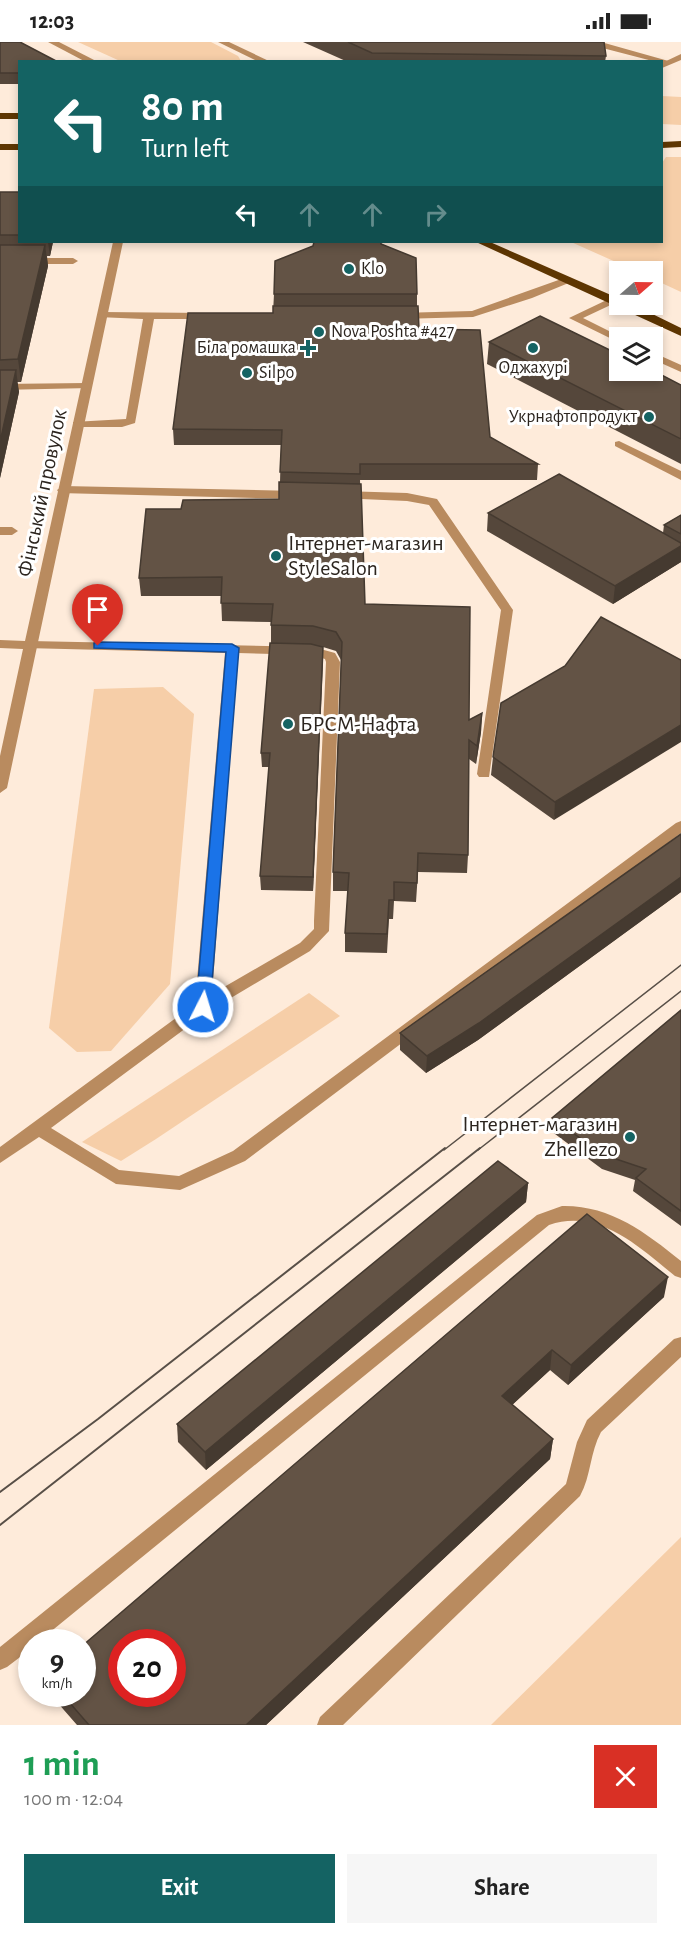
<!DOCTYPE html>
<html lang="en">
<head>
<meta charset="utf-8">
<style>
	body { margin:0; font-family:"Alegreya Sans",sans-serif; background:#f6f6f6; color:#222; height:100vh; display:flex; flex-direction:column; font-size:22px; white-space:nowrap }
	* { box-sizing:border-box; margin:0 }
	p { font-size:20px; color:#767676 }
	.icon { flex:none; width:33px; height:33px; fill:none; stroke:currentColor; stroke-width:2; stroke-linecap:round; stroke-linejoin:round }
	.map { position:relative; height:1683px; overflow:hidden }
	.side { display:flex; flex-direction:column; background:#fff; flex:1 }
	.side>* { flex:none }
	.hud { position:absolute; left:18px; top:18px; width:645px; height:183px; border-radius:0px; box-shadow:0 3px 9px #0003; background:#146363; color:#fff; overflow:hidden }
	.needle { width:39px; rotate:70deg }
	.controls { position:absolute; left:609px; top:219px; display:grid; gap:12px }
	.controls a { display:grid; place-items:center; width:54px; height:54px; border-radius:0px; background:#fff; box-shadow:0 3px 9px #0003; font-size:30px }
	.speed { position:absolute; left:18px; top:1587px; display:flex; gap:12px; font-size:30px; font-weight:700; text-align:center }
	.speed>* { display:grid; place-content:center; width:78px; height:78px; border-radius:50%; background:#fff; box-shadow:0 3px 9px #0003; line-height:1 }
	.speed small { font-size:15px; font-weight:400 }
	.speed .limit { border:9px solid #d22; background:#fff; color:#111 }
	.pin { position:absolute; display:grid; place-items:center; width:51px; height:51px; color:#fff; margin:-62px -26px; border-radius:50% 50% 50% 0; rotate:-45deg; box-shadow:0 0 6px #0007 }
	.pin .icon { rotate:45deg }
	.me { position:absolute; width:66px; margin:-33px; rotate:5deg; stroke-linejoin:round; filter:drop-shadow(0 0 4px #0008) }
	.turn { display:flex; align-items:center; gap:21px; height:126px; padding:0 24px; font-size:27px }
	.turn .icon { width:78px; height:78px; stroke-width:2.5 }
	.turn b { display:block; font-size:42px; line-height:51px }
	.lanes { display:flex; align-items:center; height:57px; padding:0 24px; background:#0003; justify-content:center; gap:30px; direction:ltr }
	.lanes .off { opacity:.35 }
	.round { display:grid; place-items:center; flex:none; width:63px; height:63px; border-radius:0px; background:#f6f6f6 }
	.summary { display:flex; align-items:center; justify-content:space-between; height:102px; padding:0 24px }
	h1 { font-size:36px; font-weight:700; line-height:45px; color:#1e9e55 }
	.primary-button { display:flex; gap:12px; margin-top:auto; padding:12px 24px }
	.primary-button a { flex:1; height:69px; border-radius:0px; background:#146363; color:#fff; font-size:24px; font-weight:700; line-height:69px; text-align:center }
	.primary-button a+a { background:#f6f6f6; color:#222 }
	.status { display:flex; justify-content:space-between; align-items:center; height:42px; padding:0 30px; background:#fff; direction:ltr }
	.status svg { height:16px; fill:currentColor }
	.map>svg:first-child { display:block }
</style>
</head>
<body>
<div class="status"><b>12:03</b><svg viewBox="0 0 49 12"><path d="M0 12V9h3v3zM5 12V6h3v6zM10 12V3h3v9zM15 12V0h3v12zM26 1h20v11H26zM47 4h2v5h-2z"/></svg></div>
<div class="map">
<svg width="681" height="1683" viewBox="0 0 681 1683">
	<rect width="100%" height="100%" fill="#feebda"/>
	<g fill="#f6cea8">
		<polygon points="78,0 211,0 238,14 241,19 120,19"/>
		<polygon points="662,54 681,55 681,83 662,82"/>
		<polygon points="666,115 681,115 681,250 653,237 652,230 636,229 571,200 662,200 662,121"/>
		<polygon points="163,645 194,672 170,942 111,1009 77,1010 49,986 94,647"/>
		<polygon points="309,951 340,974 156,1097 121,1119 82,1100"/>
		<polygon points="681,1495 681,1683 491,1683"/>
	</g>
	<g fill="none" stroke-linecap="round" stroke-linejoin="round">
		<g fill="#b98b5f" fill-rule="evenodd">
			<polygon points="581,0 601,0 672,20 668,23 591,3 582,3"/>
			<polygon points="0,216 73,216 78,219 73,222 0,222"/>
			<polygon points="567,235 571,236 571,240 532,256 473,275 399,277 394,274 399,271 472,269"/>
			<polygon points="613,255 618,258 617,260 583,276 623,296 620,296 620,301 569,276"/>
			<polygon points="102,270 207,271 212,274 207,277 154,277 135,381 122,385 77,385 73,384 73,380 126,377 143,277 98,275 97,273"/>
			<polygon points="652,310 681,323 681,330 652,317"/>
			<polygon points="86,341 92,344 90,346 0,348 0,342"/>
			<polygon points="619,399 681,429 681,438 615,404 615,400"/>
			<polygon points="63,444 297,449 303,453 297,457 59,451 57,448"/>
			<polygon points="342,449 407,451 437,457 513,568 489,735 479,735 477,732 501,568 429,463 407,459 338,456 338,450"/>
			<polygon points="0,485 12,485 18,489 12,493 0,493"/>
			<path d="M30 599 313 605 335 611 340 620 329 889 310 909 209 969 51 1086 119 1128 179 1134 233 1109 676 781 681 779V791L245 1119 180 1148 116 1142 39 1095 0 1121V1105L195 962 225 611 25 606 23 603ZM238 611 312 613 325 617 326 620 314 879V887L300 901 212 952Z"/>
			<path d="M562 1164C610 1163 645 1190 681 1219V1236L675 1234C639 1205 599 1166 549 1183L38 1600H32V1606L7 1625 0 1628V1605L537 1173Z"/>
			<path d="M681 1295V1315L601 1390C590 1410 591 1434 580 1454L343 1683H317L320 1675 566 1442 577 1400 587 1378 674 1297Z"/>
		</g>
		<g fill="#b98b5f" fill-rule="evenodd">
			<polygon points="681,12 681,18 662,26 662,21"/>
			<polygon points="113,200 123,200 7,746 0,751 0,714 23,607 0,606 0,598 25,599"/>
		</g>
		<g fill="#b98b5f" fill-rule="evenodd">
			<polygon points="48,0 59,0 98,20 86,20"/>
			<polygon points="218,0 229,0 271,20 259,20"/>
		</g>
		<g fill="#5e3602" fill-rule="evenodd">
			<rect x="0" y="71" width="20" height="6"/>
			<polygon points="681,99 681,105 662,106 662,100"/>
			<rect x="0" y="102" width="20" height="6"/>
			<polygon points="476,200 490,200 620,257 620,262 632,262 681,286 681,294"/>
		</g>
		<g stroke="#584f47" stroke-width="1.5">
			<polyline points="444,1108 681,923"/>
			<polyline points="478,1108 681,949"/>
		</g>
		<g stroke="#584f47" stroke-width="2">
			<polyline points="0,1450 98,1377 445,1106"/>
			<polyline points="0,1483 480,1106"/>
		</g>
	</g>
	<g fill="#55473b">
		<polygon points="0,0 20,20 20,42 0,42"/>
		<polygon points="303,0 604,0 606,14 605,20 348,20"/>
		<polygon points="0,150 20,150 20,200 53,200 50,214 47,214 48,224 21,340 17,340 19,350 0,436"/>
		<polygon points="381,202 417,252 417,264 419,287 490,395 538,422 537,438 360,438 365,562 469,678 482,671 481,690 476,722 469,717 468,813 467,831 418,830 416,860 394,859 393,877 389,877 387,911 345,910 345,891 348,849 333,849 333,830 341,618 336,609 323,605 313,849 261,848 260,834 269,725 262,725 261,711 271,601 271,580 222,579 221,554 141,554 139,536 181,467 279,457 280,440 281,403 174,403 173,387 273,271 274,252"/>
		<polygon points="489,300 681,343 681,422 487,322"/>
		<polygon points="488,471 663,491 664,483 681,473 681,520 613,562 487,489"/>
		<polygon points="601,575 554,778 491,733 493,715 565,624"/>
		<polygon points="681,792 681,850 478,998 426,1031 400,1008 400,991"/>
		<polygon points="681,968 681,1184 633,1149 635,1138 602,1127 551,1089 552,1076"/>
		<polygon points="528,1141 526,1160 206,1428 178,1400 177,1382"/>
		<polygon points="587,1172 664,1255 568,1343 550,1328 512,1363 553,1397 550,1417 266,1683 77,1683 50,1652 82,1652"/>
	</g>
	<g fill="#453a30">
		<polygon points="48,200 53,200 50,214"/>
		<polygon points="45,203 48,224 21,340 18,317"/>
		<polygon points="16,328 19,350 0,436 0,400"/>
		<polygon points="681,504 681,520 613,562 615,544"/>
		<polygon points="323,605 323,619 313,849 313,835"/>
		<polygon points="482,671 481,690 476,722 477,704"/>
		<polygon points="681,683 681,700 554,778 555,760"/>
		<polygon points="681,835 681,850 478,998 426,1031 427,1014"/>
		<polygon points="528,1141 526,1160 206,1428 205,1410"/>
		<polygon points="668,1235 664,1255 568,1343 571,1323"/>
		<polygon points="552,1308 550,1328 500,1374 502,1354"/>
		<polygon points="553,1397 550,1417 266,1683 246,1683"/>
	</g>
	<g fill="#635345" stroke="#453a30" stroke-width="1.5" fill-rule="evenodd">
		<polygon points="0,0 20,0 58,20 20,20 20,31 0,31"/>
		<polygon points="348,0 604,0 606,14 372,11"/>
		<rect x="0" y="150" width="20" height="43"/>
		<polygon points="314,200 381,200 381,202 416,216 417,252 274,252 275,219 313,204"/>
		<polygon points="0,203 45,203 18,317 0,318"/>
		<polygon points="273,264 418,264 419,287 480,288 490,395 538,422 360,422 360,432 280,430 282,388 173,387 188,271 273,271"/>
		<polygon points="540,274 620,313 620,328 652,328 681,343 681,397 489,300"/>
		<polygon points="0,328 16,328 0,400"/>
		<polygon points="559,432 681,501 681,504 615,544 488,471"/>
		<polygon points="279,440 361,442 365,562 470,565 469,678 482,671 477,704 469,698 468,813 418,811 417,841 394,840 394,858 389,858 387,892 345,891 349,831 333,830 342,600 336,590 313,584 271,583 273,562 221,561 222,535 139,536 146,467 181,467 183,458 279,457"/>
		<polygon points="681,473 681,492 664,483"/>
		<polygon points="601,575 681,618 681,683 555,760 493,715 501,661 565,624"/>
		<polygon points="270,601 311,602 323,605 313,835 260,834 270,711 261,711"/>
		<polygon points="681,792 681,835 479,981 427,1014 400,991"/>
		<polygon points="681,968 681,1169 636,1136 646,1127 604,1113 552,1076"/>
		<polygon points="498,1119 528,1141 205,1410 177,1382"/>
		<path d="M587 1172 668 1235 571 1323 552 1308 502 1354 553 1397 246 1683H89L62 1652H82V1604ZM122 1600H172V1652H122Z"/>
	</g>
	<polygon fill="#1a73e8" stroke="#114b97" stroke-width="1.5" points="98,600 232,602 239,606 210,965 203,970 196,965 226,610 94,606 94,601"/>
	<g fill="#146363" stroke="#fff" stroke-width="2">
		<circle cx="349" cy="227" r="6"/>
		<circle cx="319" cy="290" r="6"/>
		<path d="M305 297h6v6h6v6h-6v6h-6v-6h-6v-6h6z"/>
		<circle cx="533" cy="306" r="6"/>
		<circle cx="247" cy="331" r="6"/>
		<circle cx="649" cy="375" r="6"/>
		<circle cx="276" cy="514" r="6"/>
		<circle cx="288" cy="682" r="6"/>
		<circle cx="630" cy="1095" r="6"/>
	</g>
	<g text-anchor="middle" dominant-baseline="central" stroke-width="6" stroke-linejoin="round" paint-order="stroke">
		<g font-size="18" fill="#2c251f" stroke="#fff" text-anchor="start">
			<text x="361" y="227">Klo</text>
			<text x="331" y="290">Nova Poshta #427</text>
			<text x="296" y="306" text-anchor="end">Біла ромашка</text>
			<text x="533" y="326" text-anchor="middle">Оджахурі</text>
			<text x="259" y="331">Silpo</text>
			<text x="637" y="375" text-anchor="end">Укрнафтопродукт</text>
		</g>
		<g font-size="22" fill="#2c251f" stroke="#fff">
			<text transform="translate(42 451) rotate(-78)">Фінський провулок</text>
		</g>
		<g font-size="22" fill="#2c251f" stroke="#fff" text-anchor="start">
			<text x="288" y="501">Інтернет-магазин<tspan x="288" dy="25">StyleSalon</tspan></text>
			<text x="300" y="682">БРСМ-Нафта</text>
			<text x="618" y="1082" text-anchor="end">Інтернет-магазин<tspan x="618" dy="25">Zhellezo</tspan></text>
		</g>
	</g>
</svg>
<div class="controls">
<a><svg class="needle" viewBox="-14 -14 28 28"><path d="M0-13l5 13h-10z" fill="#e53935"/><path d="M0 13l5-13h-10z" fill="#767676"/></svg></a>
<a><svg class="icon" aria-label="layers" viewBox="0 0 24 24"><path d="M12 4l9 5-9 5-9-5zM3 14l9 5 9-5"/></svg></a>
</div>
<div class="speed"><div>9<small>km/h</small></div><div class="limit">20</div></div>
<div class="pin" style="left:98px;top:604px;background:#d93025"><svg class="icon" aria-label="arrive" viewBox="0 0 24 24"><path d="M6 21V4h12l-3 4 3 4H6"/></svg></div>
<svg class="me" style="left:203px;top:965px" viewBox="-20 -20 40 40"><circle r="17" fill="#1a73e8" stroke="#fff" stroke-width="3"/><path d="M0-11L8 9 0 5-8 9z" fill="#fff"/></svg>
<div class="hud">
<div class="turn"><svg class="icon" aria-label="left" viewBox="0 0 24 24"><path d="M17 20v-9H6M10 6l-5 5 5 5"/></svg><div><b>80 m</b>Turn left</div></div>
<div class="lanes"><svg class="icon" aria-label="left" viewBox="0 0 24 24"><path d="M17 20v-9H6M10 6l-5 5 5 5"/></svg><svg class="icon off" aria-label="ahead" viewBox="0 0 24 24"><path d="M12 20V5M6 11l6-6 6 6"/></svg><svg class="icon off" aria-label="ahead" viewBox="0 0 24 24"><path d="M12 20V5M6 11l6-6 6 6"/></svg><svg class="icon off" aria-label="right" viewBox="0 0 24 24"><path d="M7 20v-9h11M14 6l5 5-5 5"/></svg></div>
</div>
</div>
<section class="side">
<div class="summary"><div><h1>1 min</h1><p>100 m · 12:04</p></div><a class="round" style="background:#d93025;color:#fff"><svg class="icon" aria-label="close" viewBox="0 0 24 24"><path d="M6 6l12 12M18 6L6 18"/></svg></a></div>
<div class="primary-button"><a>Exit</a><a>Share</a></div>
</section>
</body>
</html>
